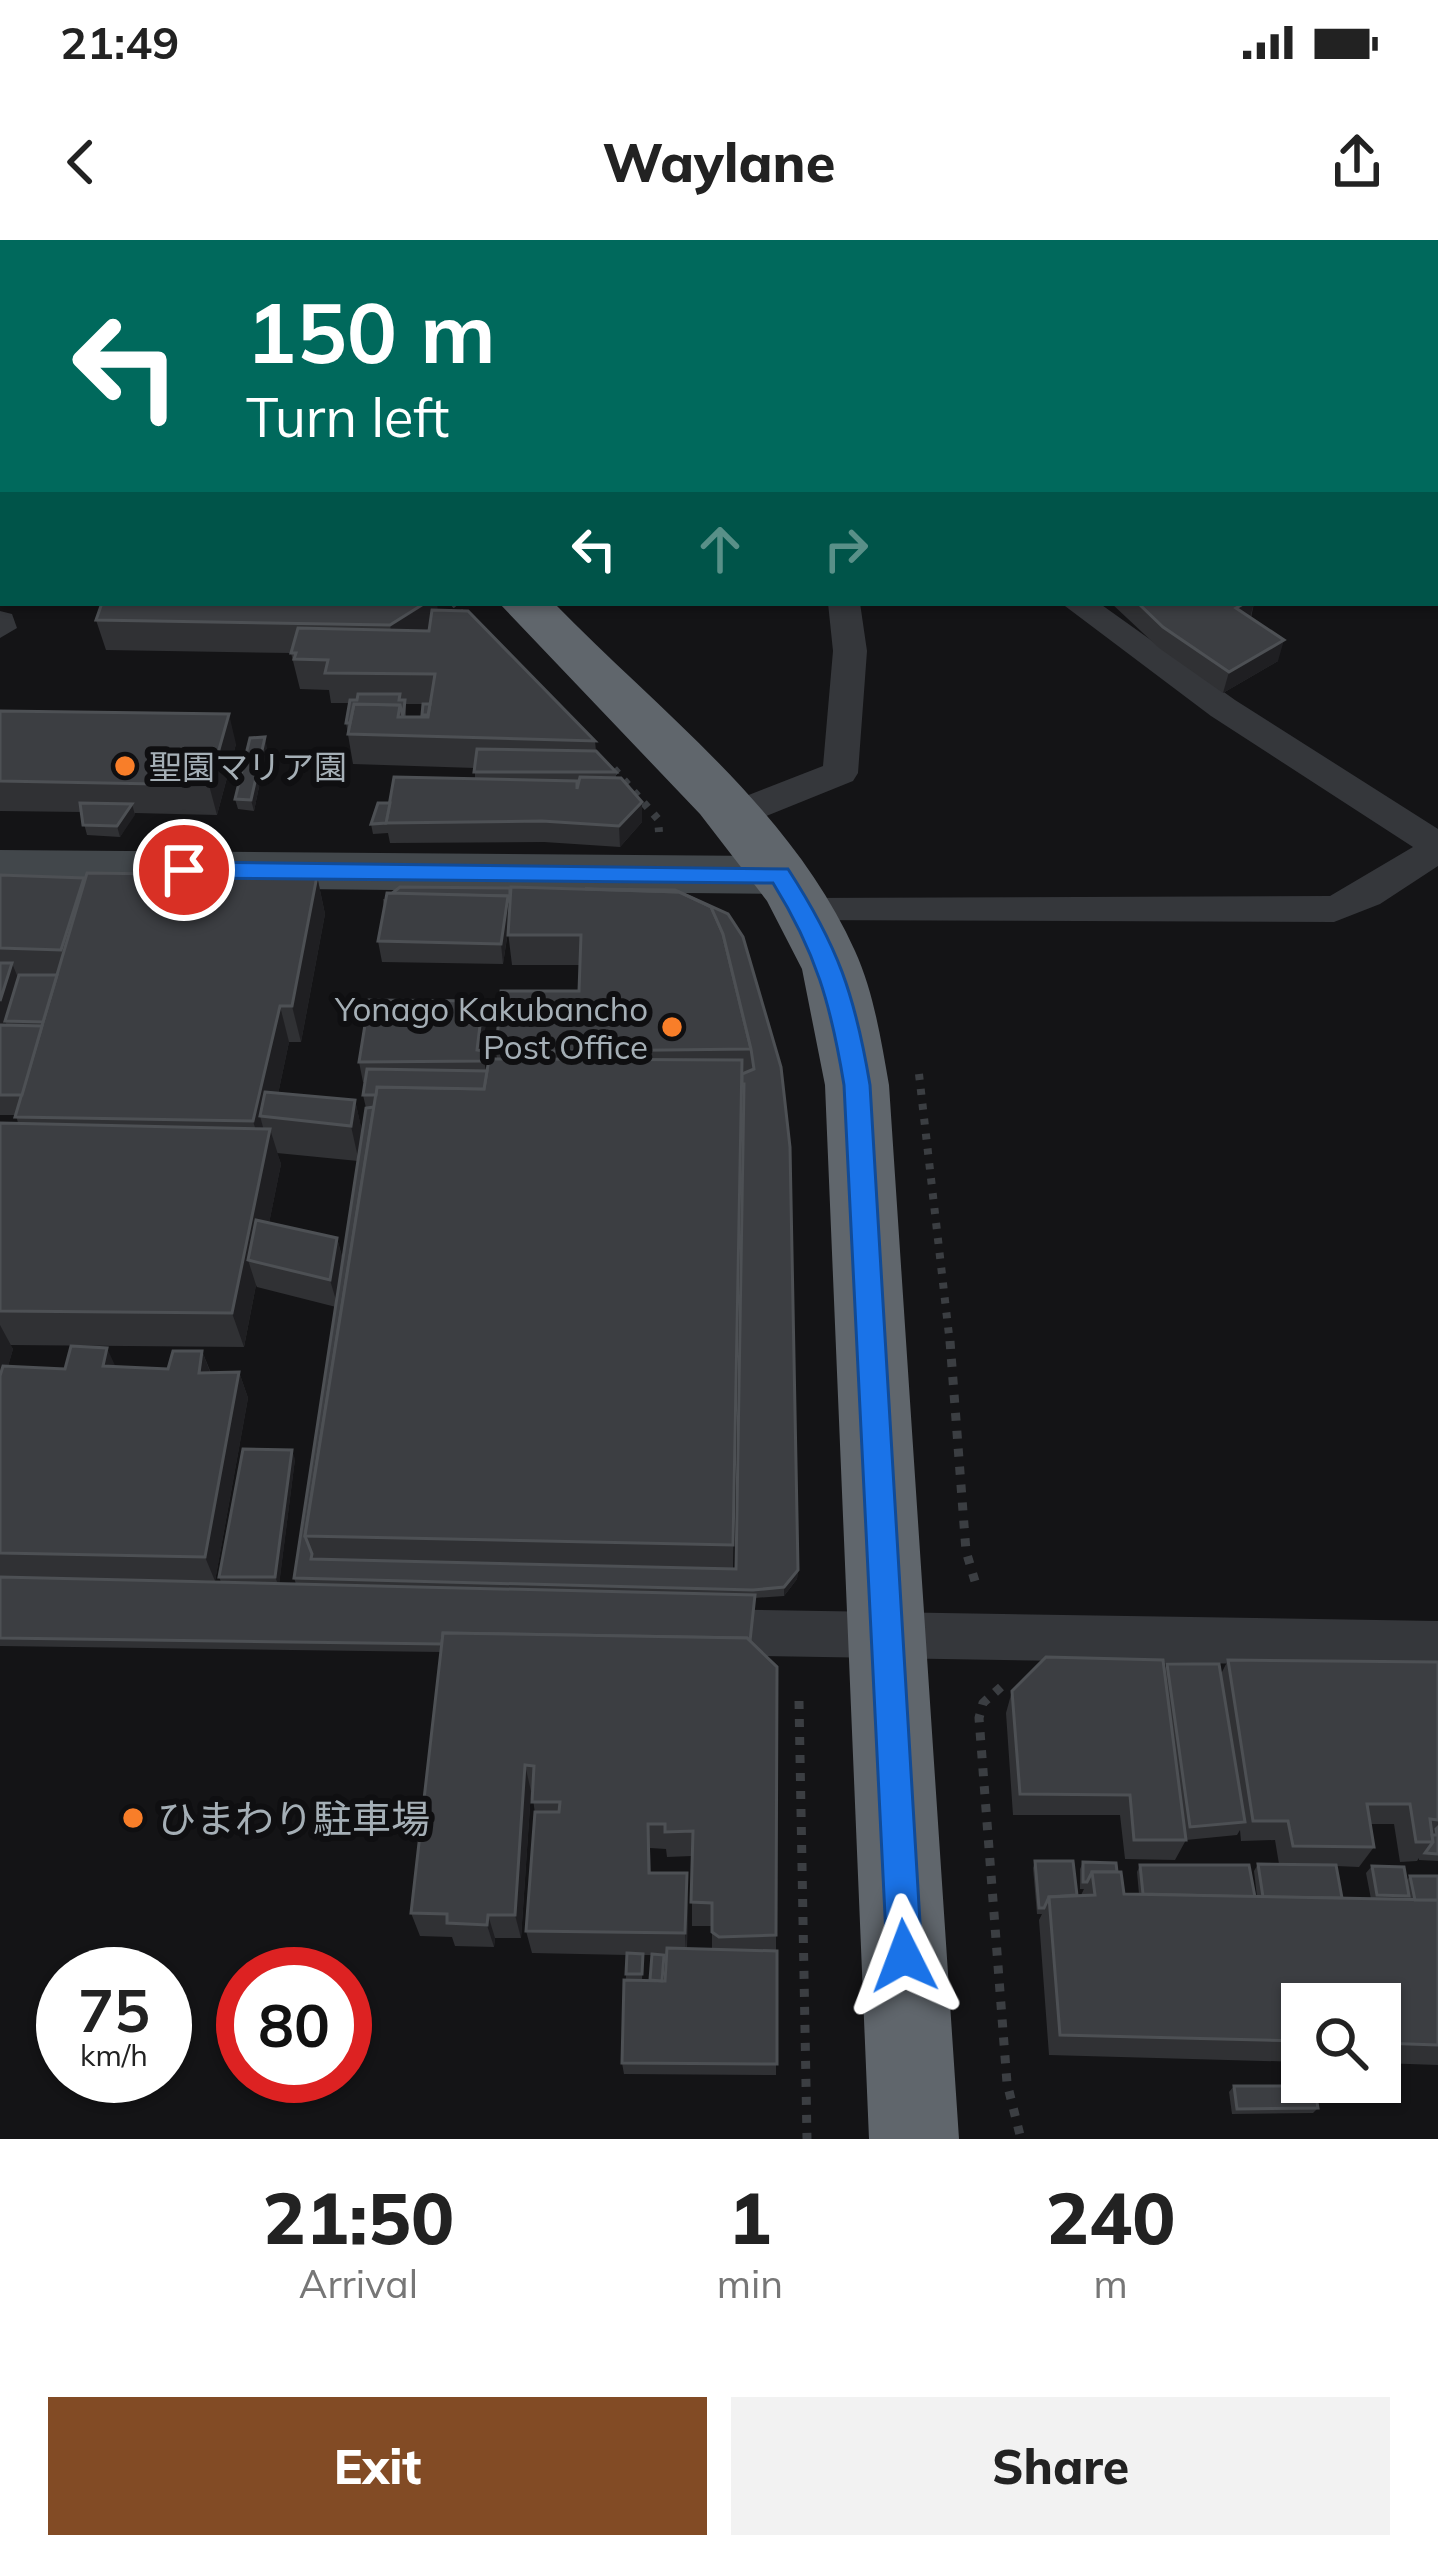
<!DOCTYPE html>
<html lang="en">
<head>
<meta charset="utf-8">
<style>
	body { margin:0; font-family:Mulish,"Noto Sans JP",sans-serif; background:#f2f2f2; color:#222; height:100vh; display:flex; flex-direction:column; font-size:45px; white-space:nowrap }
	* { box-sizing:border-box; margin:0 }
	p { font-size:39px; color:#767676 }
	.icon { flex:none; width:66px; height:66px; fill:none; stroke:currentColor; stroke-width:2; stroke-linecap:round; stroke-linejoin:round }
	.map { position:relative; height:1899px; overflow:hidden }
	.panel { display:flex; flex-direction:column; background:#fff; flex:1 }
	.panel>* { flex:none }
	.hud { position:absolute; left:0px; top:0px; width:1440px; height:366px; box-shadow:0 3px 9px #0004; background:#00695c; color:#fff; overflow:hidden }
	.controls { position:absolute; left:1281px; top:1743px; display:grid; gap:24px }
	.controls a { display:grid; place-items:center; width:120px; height:120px; border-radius:0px; background:#fff; box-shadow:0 3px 9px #0004; font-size:60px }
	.speed { position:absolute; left:36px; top:1707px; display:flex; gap:24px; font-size:60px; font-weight:700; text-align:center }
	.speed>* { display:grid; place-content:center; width:156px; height:156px; border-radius:50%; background:#fff; box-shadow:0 3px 9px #0004; line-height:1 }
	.speed small { font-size:30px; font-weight:400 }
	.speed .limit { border:18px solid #d22; background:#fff; color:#111 }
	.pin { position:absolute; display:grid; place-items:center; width:102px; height:102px; color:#fff; margin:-51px; border:6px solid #fff; border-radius:50%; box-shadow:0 3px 12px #0007 }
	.me { position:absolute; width:132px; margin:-66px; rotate:357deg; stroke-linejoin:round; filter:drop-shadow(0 0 9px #0008) }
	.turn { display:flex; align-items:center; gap:42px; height:252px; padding:0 48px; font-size:54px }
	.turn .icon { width:156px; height:156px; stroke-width:2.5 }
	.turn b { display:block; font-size:84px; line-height:102px }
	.lanes { display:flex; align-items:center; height:114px; padding:0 48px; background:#0003; justify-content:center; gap:60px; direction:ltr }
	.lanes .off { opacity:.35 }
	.eta { display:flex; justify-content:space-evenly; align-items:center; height:204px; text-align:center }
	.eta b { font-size:72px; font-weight:800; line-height:84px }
	.action { display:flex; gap:24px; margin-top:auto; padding:24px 48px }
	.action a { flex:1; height:138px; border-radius:0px; background:#824b25; color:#fff; font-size:48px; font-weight:800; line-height:138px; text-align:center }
	.action a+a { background:#f2f2f2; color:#222 }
	.status { display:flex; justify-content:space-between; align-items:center; height:84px; padding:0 60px; background:#fff; direction:ltr }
	.status svg { height:33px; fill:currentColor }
	header { display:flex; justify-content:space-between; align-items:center; height:156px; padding:0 48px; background:#fff; font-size:54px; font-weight:800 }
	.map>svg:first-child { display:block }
</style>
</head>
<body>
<div class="status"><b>21:49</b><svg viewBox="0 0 49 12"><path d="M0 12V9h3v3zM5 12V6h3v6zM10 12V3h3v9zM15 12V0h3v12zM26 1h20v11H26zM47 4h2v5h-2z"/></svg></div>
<header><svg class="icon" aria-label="back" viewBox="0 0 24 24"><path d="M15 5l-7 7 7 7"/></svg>Waylane<svg class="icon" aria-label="share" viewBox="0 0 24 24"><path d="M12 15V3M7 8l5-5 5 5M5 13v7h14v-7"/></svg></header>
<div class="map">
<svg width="1438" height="1899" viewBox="0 0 1438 1899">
	<rect width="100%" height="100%" fill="#141416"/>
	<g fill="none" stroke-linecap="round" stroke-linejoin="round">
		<polyline stroke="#3b3e42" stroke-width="6" stroke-dasharray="4.5 6" stroke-linecap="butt" points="453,363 465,377"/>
		<g stroke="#3b3e42" stroke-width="8" stroke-dasharray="6 9" stroke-linecap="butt">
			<polyline points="614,529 658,579 659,592"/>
			<polyline points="919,834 950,1104"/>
		</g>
		<g stroke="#3b3e42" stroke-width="9" stroke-dasharray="8 10" stroke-linecap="butt">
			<polyline points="950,1101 966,1311 977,1348"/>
			<polyline points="1001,1447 983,1463 979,1478 1007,1843 1021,1899"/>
			<polyline points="799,1461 807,1899"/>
		</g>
		<rect fill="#35373b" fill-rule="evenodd" x="1437" y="148" width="1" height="9"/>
		<g fill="#35373b" fill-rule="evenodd">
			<polygon points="822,0 848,0 849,3 823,3"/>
			<polygon points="1132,0 1158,0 1159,3 1133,3"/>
			<polygon points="1438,51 1438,68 1437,68 1437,51"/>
			<rect x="0" y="124" width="3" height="18"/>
			<polygon points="1438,280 1438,299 1437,299 1437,280"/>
			<polygon points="1437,310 1438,311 1438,331 1437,330"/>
			<polygon points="828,363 860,363 867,411 858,533 853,541 749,583 723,583 718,574 723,565 823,526 833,411"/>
			<polygon points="1061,363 1099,363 1235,460 1438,589 1438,626 1380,664 1334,682 790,680 784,671 790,662 803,658 1330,656 1413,607 1211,476"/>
			<polygon points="0,371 12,374 17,388 0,398"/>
			<polygon points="697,1369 1438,1381 1438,1427 697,1415 680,1408 672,1392 680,1376"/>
		</g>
		<polygon fill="#42474b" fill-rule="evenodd" points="0,610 780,616 799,622 806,635 799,648 780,654 0,646"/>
		<g fill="#60666c" fill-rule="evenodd">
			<polygon points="369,0 411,0 412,3 370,3"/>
			<path d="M499 363H554C659 471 792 570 855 711 874 753 881 800 889 845L959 1899H869L825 845 802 729 767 661 700 574Z"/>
		</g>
	</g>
	<g fill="#303134" fill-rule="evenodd">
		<polygon points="0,0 206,0 205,3 3,3 3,93 0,93"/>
		<rect x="498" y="0" width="208" height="3"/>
		<polygon points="1111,363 1254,363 1251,378 1278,421 1223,453 1159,408"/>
		<path d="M438 370 595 501 596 511 616 532V538L642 582 620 607 544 602 390 603 388 593 373 594 371 584 390 563 475 539V528L353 524 346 483 349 463H331L329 450 300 449 291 413 106 410 96 380ZM406 464H430L422 476 406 477Z"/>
		<polygon points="0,471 236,504 217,575 135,573 120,597 87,595 81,572 0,571"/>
		<polygon points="267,508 254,571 238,569 235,559"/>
		<path d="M0 635 84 638 317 636 325 674 301 802H289L278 854 355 860 362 892 366 868 363 855 365 842H363L359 822 483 761 486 782 482 811 486 831 497 819 496 812 579 751 580 725H512L508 692 503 724 382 722 378 701 384 668 383 659 743 697 798 1330 797 1339 784 1356 754 1358 751 1402 776 1695V1835L624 1834 622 1823 627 1715 532 1713 526 1691 535 1574 532 1551H531L521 1698H495L494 1707 455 1706 452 1697 420 1696 411 1673 441 1412 0 1406V1337L221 1342 219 1337 295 1219 279 1344H296L294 1338 336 1067 257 1047 256 1045 244 1107 10 1105 13 1109 8 1126 65 1129 115 1127 168 1129 202 1111 211 1133 239 1132 248 1158 215 1341 0 1337V883H18L16 875H0ZM742 854 744 855 736 1329H733ZM277 913 358 921 343 1020 337 998 269 983 281 924ZM650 1608 666 1609 667 1617 692 1616V1686H712V1710L687 1709 688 1657 651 1633ZM643 1715H652L650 1740H642ZM664 1715H667L665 1741H663Z"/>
		<polygon points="1228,1420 1438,1422 1438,1621 1419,1620 1419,1618 1417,1621 1400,1622 1394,1584 1370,1584 1374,1607 1359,1627 1336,1626 1342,1658 1371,1659 1366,1633 1372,1626 1406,1641 1410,1636 1438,1636 1438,1825 1380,1823 1380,1764 1302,1764 1302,1822 1049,1815 1039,1680 1042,1674 1037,1674 1033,1628 1035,1621 1077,1655 1081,1655 1084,1649 1080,1649 1080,1629 1083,1622 1117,1632 1124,1654 1139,1654 1137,1632 1140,1625 1257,1657 1254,1631 1258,1624 1279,1624 1275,1600 1241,1601 1240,1590 1237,1595 1186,1600 1175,1620 1125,1619 1120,1575 1013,1575 1006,1473 1012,1451 1164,1430 1167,1424 1221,1434"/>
		<polygon points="1234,1846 1318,1868 1313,1873 1232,1874 1229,1852"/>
	</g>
	<g fill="#1f1f22">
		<polygon points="425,363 437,363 440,386 395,415 390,385"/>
		<polygon points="1245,363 1254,363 1250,378 1236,368"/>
		<polygon points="1284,400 1278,421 1223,453 1229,432"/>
		<polygon points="229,474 236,504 217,575 209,545"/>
		<polygon points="265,497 267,508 254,571 251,560"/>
		<polygon points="642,562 642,582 620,607 619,586"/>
		<polygon points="132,564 135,575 120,597 117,586"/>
		<polygon points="317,636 325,674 301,802 292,766"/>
		<polygon points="508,656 510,677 503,724 501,704"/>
		<polygon points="12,723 20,743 5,781 7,786 0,786 0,761"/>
		<polygon points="483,761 486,782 481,821 477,810"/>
		<polygon points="280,766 289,802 273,878 260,876 267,902 264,917 253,881"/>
		<polygon points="355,860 363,896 359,922 351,886"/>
		<polygon points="270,889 281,924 261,1023 248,1020 256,1045 244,1107 232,1073"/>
		<polygon points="337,998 344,1026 338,1067 330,1040"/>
		<polygon points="0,1085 13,1109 1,1151 0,1149"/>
		<polygon points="107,1108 119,1134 103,1126"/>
		<polygon points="202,1111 212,1137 199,1133"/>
		<polygon points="239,1132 248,1158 215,1341 205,1317"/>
		<polygon points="292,1210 295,1219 279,1346 275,1337"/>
		<polygon points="798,1330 797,1339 784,1356 784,1347"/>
		<polygon points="525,1525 531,1551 521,1698 515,1675"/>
		<polygon points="687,1633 688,1657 686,1716 685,1693"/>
		<polygon points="488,1675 495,1698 494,1707 487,1685"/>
	</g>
	<g fill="#3c3e42" stroke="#4d5054" stroke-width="3">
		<polygon points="0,0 77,0 76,3 3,4 0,4"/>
		<polygon points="77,0 154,0 153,3 76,3"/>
		<polygon points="161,0 196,0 195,3 160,3"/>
		<polygon points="242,0 330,0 330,3 241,3"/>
		<rect x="457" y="0" width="39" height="3"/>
		<rect x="498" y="0" width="28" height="3"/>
		<polygon points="652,0 671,0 671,2 652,3"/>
		<polygon points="726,0 756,0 756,3 727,2"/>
		<rect x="757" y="0" width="41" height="3"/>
		<polygon points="798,0 819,0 820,3 798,3"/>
		<rect x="0" y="20" width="3" height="52"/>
		<polygon points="102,363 425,363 390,385 96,380"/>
		<polygon points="1138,363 1245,363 1236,368 1284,400 1229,432 1163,387"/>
		<polygon points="432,370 468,371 595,501 348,494 354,464 400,465 398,477 428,477 435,434 325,433 328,420 294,419 296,413 291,413 298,388 429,391"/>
		<polygon points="358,454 400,454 399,460 405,460 403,477 400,465 354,464 350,483 346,483 350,460 357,460"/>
		<polygon points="423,464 430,464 428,475 422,475"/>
		<polygon points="0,471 229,474 209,545 0,541"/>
		<polygon points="265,497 251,560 235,559 250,498"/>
		<polygon points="477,509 596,511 616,532 474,532"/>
		<polygon points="394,537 577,541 577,549 580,537 621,538 642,562 619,586 542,581 386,583"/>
		<polygon points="80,563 132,564 117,586 83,585"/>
		<polygon points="378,563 390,563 386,583 371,584"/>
		<polygon points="87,633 317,636 292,766 280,766 253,881 15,877"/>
		<polygon points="0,635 84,638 61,710 0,708"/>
		<polygon points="400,647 510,648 510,663 508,656 391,654"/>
		<polygon points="511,647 679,652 711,667 723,694 751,809 496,812 501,751 579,751 581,695 508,695"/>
		<polygon points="585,649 675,650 728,674 743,697 781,827 790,907 798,1330 784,1347 753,1350 294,1338 366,868 374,867 305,1296 312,1314 311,1319 736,1329 744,844 742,844 742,834 754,829 751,809 723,694 711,667 679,652"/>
		<polygon points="387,653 508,656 501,704 378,701"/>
		<polygon points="0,723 12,723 0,761"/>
		<polygon points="19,735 57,735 43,782 5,781"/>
		<polygon points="369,760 483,761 477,810 484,811 482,821 359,822"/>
		<polygon points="0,785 42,786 22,855 0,855"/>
		<polygon points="489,819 742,820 733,1305 305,1296 377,847 484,849"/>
		<polygon points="367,829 487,831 484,849 377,847 376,855 363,855"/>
		<polygon points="265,852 355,860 351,886 260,876"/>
		<polygon points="0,883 270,889 232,1073 0,1071"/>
		<polygon points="256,980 337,998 330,1040 248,1020"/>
		<polygon points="71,1106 107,1108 103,1126 168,1129 173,1111 202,1111 199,1133 239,1132 205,1317 0,1313 0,1136 3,1126 65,1129"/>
		<polygon points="243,1209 292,1210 275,1337 219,1337"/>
		<polygon points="0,1337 755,1355 750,1401 747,1398 443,1393 442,1404 0,1398"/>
		<polygon points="443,1393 747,1398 777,1427 776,1695 719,1697 712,1692 712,1663 691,1662 693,1591 665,1592 665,1584 648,1584 649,1633 687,1633 685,1693 526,1691 535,1572 559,1572 560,1562 532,1562 534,1526 525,1525 515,1675 488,1675 487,1685 447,1683 447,1674 411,1673"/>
		<polygon points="1046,1417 1163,1420 1186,1600 1134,1600 1130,1555 1020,1554 1012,1451"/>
		<polygon points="1228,1420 1438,1422 1438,1580 1430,1579 1433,1602 1416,1602 1410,1564 1367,1564 1374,1607 1293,1606 1288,1581 1253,1581"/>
		<polygon points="1167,1424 1219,1424 1245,1582 1190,1587"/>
		<polygon points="1438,1587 1438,1614 1425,1613 1433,1602 1432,1595 1437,1595 1436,1589"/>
		<polygon points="1035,1621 1073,1621 1077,1655 1049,1657 1044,1668 1039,1668"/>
		<polygon points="1083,1622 1116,1623 1117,1632 1092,1632 1087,1642 1083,1642"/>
		<polygon points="1258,1624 1336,1625 1342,1658 1263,1657"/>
		<polygon points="1140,1625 1249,1625 1255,1657 1143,1654"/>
		<polygon points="1372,1626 1404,1627 1409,1656 1377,1655"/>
		<polygon points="1092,1632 1121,1632 1124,1654 1438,1660 1438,1805 1380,1803 1380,1764 1302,1764 1302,1801 1060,1795 1049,1657 1095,1655"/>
		<polygon points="1410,1636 1438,1636 1438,1660 1415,1660"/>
		<polygon points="667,1708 777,1711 777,1824 622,1823 624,1740 665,1741"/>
		<polygon points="627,1713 643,1714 642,1734 626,1734"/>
		<polygon points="652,1714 664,1715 662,1741 650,1740"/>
		<polygon points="1234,1846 1314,1846 1318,1868 1237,1869"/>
	</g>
	<path fill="#1a73e8" stroke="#114b97" stroke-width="3" d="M184 622 788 629C838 706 855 755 870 845L922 1716 917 1728 904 1733 892 1728 887 1716 844 845C831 765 816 712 773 643L184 638 172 630Z"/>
	<g fill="#f87e29" stroke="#0f0f11" stroke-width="4.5">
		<circle cx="125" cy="526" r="12"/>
		<circle cx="672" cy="787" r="12"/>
		<circle cx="133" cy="1578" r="12"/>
	</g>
	<g text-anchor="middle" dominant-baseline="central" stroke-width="12" stroke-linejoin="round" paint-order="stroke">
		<g font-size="33" fill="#a5afb6" stroke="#0f0f11" text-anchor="start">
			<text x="149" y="526">聖園マリア園</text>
			<text x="648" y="768" text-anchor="end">Yonago Kakubancho<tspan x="648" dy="38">Post Office</tspan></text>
		</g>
		<g font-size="39" fill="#a5afb6" stroke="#0f0f11" text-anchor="start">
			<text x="157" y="1578">ひまわり駐車場</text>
		</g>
	</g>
</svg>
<div class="controls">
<a><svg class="icon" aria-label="search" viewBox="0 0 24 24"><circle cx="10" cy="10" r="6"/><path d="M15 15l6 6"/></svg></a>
</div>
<div class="speed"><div>75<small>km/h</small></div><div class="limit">80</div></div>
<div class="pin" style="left:184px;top:630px;background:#d93025"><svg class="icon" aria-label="arrive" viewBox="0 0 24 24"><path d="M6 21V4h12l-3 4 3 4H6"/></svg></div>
<svg class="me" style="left:904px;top:1716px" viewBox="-20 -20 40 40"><path d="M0-17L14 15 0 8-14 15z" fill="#1a73e8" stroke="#fff" stroke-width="4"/></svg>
<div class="hud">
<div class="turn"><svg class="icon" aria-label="left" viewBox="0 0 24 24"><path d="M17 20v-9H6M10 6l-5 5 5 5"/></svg><div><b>150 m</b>Turn left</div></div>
<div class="lanes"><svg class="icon" aria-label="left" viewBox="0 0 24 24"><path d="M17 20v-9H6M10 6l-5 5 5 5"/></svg><svg class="icon off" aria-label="ahead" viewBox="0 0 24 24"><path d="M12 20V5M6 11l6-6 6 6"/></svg><svg class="icon off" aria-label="right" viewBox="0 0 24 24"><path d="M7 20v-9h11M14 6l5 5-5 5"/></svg></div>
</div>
</div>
<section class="panel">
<div class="eta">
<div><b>21:50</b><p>Arrival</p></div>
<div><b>1</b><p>min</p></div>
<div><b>240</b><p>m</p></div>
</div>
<div class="action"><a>Exit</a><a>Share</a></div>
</section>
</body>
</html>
